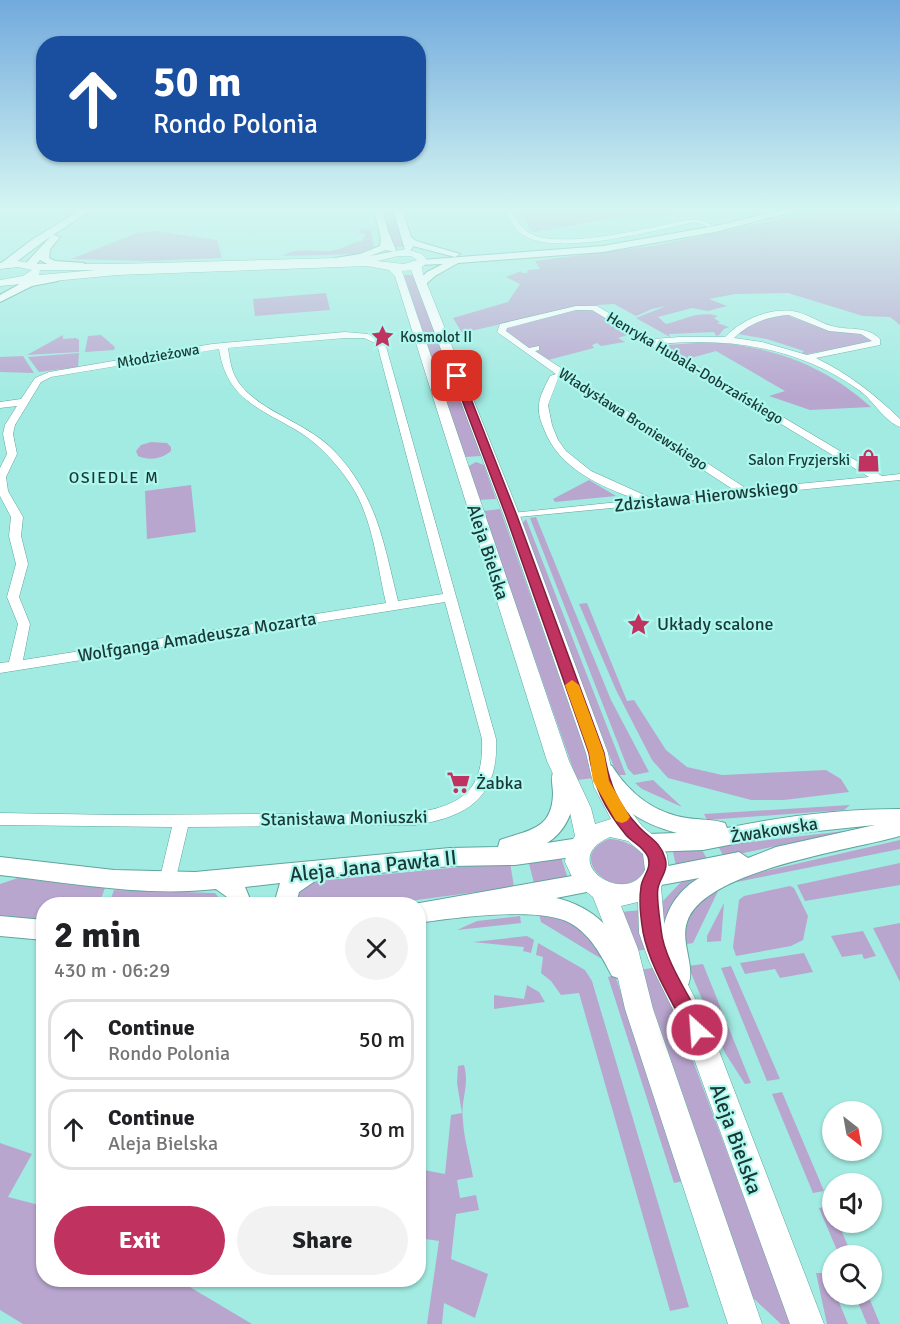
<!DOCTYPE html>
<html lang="en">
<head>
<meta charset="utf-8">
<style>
	body { margin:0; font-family:Signika,sans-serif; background:#f2f2f2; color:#202124; height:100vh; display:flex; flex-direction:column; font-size:22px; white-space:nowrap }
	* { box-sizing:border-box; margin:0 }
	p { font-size:20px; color:#757577 }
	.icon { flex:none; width:33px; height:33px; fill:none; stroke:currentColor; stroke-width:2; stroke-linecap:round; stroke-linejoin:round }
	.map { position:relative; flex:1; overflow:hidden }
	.sheet { position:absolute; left:36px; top:897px; width:390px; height:390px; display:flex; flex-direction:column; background:#fff; border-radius:24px; box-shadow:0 2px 4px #0004 }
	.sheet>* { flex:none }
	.banner { position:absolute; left:36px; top:36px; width:390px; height:126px; border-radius:24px; box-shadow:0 2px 4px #0004; background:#1a4fa0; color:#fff; overflow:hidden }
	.needle { width:39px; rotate:149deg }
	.controls { position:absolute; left:822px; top:1101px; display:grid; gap:12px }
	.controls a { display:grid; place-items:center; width:60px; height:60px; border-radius:50%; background:#fff; box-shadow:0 2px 4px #0004; font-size:30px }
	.pin { position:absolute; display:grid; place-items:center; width:51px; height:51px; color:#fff; margin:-26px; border-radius:12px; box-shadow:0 3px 9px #0006 }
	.me { position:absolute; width:66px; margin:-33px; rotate:334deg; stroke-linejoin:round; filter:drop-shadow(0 0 4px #0008) }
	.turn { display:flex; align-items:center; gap:21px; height:126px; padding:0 18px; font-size:27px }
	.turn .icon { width:78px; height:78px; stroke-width:2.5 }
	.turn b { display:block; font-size:42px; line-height:51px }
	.round { display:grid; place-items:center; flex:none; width:63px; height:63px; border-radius:32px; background:#f2f2f2 }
	.headline { display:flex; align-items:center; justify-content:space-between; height:102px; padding:0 18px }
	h1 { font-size:36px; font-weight:700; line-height:45px }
	.cta { display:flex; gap:12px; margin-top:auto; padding:12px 18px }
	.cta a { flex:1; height:69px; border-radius:36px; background:#c03260; color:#fff; font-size:24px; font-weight:700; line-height:69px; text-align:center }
	.cta a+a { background:#f2f2f2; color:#202124 }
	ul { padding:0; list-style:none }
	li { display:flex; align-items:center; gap:18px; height:81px; margin:0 12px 9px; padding:0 6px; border:3px solid #e0e0e0; border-radius:24px }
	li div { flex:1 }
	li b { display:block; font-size:22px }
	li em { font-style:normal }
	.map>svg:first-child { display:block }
</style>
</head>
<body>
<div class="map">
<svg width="900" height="1324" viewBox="0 0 900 1324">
	<rect width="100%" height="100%" fill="#a2ebe2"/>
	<g fill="#b9a6cf">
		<polygon points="382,209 392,209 405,247 393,247"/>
		<polygon points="533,209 664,209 674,216 657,216 648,212 535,232 530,229 522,214"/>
		<path d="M826 209H900V325L890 317 863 316 788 293 735 294 709 299 727 306 708 311 692 308 658 317 666 324C682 320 700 310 718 316L714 318 720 322 717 323 729 327 724 329 719 335 716 336 714 332 669 334 670 337 636 318 666 306 652 309 636 316 614 304 581 306 462 333 453 318 508 302 520 284 506 277 521 271 522 273H527L528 270 540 269 535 261 658 245Z"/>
		<path d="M371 229 374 247 357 254 283 256C294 247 316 252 330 251 342 250 354 241 362 241L366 234 358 233 360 230Z"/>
		<polygon points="157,231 217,240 222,258 147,261 71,259 137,233"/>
		<polygon points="404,275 415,275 481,456 465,457"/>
		<polygon points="326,293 330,310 255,316 253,299"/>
		<polygon points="576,309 594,311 633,333 618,338 625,342 601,346 597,343 592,345 594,348 548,360 506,334 504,329"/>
		<path d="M783 314 833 332 857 331 872 339 871 342 807 354H801L804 351 767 339 738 334 736 337H732C745 323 766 319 783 314Z"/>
		<polygon points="63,335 63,339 76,338 79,340 79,352 27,355"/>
		<polygon points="101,335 115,347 114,350 85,352 88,336"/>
		<path d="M710 342C771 346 825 365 871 407L810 410 769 396 785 391 716 351 687 359 669 348 670 347 667 345Z"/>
		<polygon points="79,353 78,367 39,372 28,357"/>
		<polygon points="23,356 34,373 0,372 0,357"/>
		<path d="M151 442 167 443 171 447V451C162 459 149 461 138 456L136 451 141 445Z"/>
		<polygon points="476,462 484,465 496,499 477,500 467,467"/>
		<polygon points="589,480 616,496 555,502 553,499"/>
		<polygon points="191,485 196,532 147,539 145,491"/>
		<polygon points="500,509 585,750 594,778 577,780 483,511"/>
		<polygon points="536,517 611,700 649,772 634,775 628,769 530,518"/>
		<polygon points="526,519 626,775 617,775 521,525"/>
		<polygon points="587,603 627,701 634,700 666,750 687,767 722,775 826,770 841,779 849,792 784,800 751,800 668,778 652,760 616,690 579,604"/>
		<polygon points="653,780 682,807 642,789 635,783"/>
		<polygon points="850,805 844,810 707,820 704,814"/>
		<polygon points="853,830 724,857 718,846"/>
		<path d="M609 839C633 839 664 864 636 880 608 897 567 855 609 839Z"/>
		<polygon points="900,840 900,849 737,882 735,878"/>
		<polygon points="672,847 701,848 707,859 676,866"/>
		<polygon points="561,857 568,879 534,883 528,860"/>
		<path d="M510 862 514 887 417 900 398 904H295C294 892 306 883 318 881Z"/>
		<polygon points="900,863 900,885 805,901 797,885"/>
		<path d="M699 877C679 887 673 912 664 932L661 903 682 881Z"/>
		<polygon points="18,878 105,888 99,904 44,904 43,920 0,915 0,884"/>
		<polygon points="790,886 794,888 808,916 803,940 791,946 736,956 733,947 739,900 744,896"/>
		<path d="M720 887 693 943 681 945C685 910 692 905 720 887Z"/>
		<polygon points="114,890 215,893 224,904 109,904"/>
		<polygon points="724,903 721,941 707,942 707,936"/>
		<polygon points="641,910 650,949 635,951 621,912"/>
		<polygon points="539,914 572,917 607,956 600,958 541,922"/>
		<polygon points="520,916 521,923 457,930 477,921"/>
		<polygon points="900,923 900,982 873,928"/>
		<polygon points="863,931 876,956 864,959 862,954 842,957 831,936"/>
		<polygon points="527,936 534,940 531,953 523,951 524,947 473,942"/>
		<polygon points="538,943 585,970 592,981 689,1307 670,1311 579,993 561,995 551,981 541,973 543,957 536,955"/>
		<polygon points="804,953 813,972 780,978 775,969 745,974 740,963"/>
		<polygon points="703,964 751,1083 745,1084 725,1053 688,966"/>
		<polygon points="731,966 780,1079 767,1081 721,968"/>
		<polygon points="658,967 791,1324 781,1324 753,1298 640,970"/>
		<polygon points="615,975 683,1181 674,1183 608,977"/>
		<polygon points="527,985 539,992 545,1002 494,1009 494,995 524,999"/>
		<path d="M464 1065C470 1087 460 1100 463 1121 464 1140 470 1158 473 1177L457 1180 460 1198 476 1195 479 1210 456 1214 451 1259 488 1274 475 1318 444 1303 442 1324H427L439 1241 419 1238 424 1170 445 1174 451 1115 462 1113 457 1083 458 1066Z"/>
		<polygon points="782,1092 824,1191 813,1193 772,1094"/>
		<polygon points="0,1143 32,1154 8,1197 43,1206 44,1280 178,1280 252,1324 23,1324 0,1310"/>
		<polygon points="831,1206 832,1222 838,1223 852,1255 839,1255 819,1208"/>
		<polygon points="816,1273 828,1273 832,1284 832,1294 836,1295 848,1324 827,1324"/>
		<polygon points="855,1295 868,1295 880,1324 867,1324"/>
	</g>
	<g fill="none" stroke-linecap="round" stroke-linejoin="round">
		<defs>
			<g id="minor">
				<path d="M514 209H523L514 214C517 220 521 228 528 232 553 249 630 232 659 226 678 222 696 214 712 225L709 227 695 222C657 230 556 257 523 235 515 230 511 221 507 213Z"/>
				<path d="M576 306H597L653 339 680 337H725C742 319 773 306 797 312 810 315 820 323 832 326 849 331 866 325 880 339V345L816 358C849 374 874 394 900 419V427C884 421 873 400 859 390 800 348 731 337 660 344L882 476 900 474V480L508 518V514L512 513 638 500C600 486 559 469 544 429 541 422 538 414 539 406 539 396 546 385 550 376L556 374 497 332 500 324ZM576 310H592L869 477 747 489 535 351 539 350V346L529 348 506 331 507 328ZM789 315 829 331 861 334 872 341 807 355 762 342 734 338C749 323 769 316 789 315ZM559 376 734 490 653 499 591 471 566 451 558 440 552 425 548 405Z"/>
				<path d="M345 332 368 334 385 343 496 739C499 797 468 817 415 825L188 827 175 882 173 887 167 889 161 887 159 882 172 827 0 825V813L119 815 415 813C463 805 484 790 482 739L445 602 0 673V663L9 662 18 624 7 597 16 564 9 536 11 517 0 496V468L7 454 3 434 5 425 17 406 0 408V402L21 399 35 378 49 372 212 344ZM345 338H364L377 344 443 594 398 601C384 545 378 500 338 455 311 423 262 414 239 383 231 372 230 360 228 348ZM219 349C227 401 261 408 301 433 321 446 338 465 351 485 373 518 377 565 386 603L23 660 30 624 19 597 28 564 21 536 23 517 8 491 6 477 17 454 13 434 15 425 41 382 51 377Z"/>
			</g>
			<g id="tertiary">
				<polygon points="82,209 93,209 53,235 60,237 50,249 49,258 55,261 84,263 84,267 53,267 40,260 34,267 26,267 26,263 51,236 8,268 0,268 0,264 33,239"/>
				<polygon points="374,209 382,209 388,231 396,250 394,252 386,250 362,259 335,262 335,258 360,254 380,246 381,239"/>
				<polygon points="393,209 402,209 411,237 416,241 460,254 455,257 413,246 411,250 405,250"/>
				<polygon points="788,209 804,209 715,232 603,252 458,263 435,276 426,284 417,282 427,272 443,264 417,265 417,261 421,260 603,246 715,226"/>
				<polygon points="54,276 59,279 58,281 32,286 0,302 0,295 25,281"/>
				<path d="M605 763 612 766C629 793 654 813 687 818 700 820 713 819 725 823L727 828C784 816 842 809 900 809V836C852 850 703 870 687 922 680 943 696 967 688 985L679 988 670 985C653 946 661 900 699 878L656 886 648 884 645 877 648 870 739 852 748 858 776 847 875 825 779 835 703 850 648 852 640 849 637 843 640 837 648 834 677 833C639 823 613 805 595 771L598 766Z"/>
				<path d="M561 768 568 770C582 795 570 829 547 843L579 838 587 841 590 847 587 853 579 856 515 865 450 866 318 879 299 892 296 904H274L280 883 245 887 252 904H230L227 897 216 889C144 897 71 883 0 875V857L114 870 195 872 450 848 498 847 500 840C528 830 552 830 553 794 553 785 550 778 554 770Z"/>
				<path d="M589 873 597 876 600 883 597 890 556 898C595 907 617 932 633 968L630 976 621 979 612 976C601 955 591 935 570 923 541 906 452 918 418 923V904H414Z"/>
				<polygon points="0,916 44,920 44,940 0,936"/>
			</g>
			<path id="secondary" d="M406 249 422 254 428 261 422 267 423 274 520 516 608 753 613 777 621 798 642 826 660 841 667 855 669 870 661 887 665 933 674 957 711 1030 824 1324H790L685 1034 649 961 639 933 638 902 621 906 638 949 653 1009 762 1324H728L625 1009 608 935 593 897 575 883 565 862 567 848 575 836 569 808 547 761 395 276 389 270 367 266 117 275 0 286V280L23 276 32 270 18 267 0 269V263L18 261 34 264H118L337 258 370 256ZM398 256H411L417 260 404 264 377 261ZM40 270H96L39 275ZM411 270 504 516 586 753 594 787 611 819 595 824 591 808 569 761 402 271ZM610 837 628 841 643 854 645 870C626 908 555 861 610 837Z"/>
		</defs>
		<use href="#minor" stroke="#5ea59d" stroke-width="1"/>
		<use href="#tertiary" stroke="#5ea59d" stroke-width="2"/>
		<use href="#secondary" stroke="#5ea59d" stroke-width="1"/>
		<use href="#minor" fill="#fff" fill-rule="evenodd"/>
		<use href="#tertiary" fill="#fff" fill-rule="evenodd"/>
		<use href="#secondary" fill="#fff" fill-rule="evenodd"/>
	</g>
	<linearGradient id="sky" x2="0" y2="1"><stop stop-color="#72aadd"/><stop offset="0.53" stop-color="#d5f6f2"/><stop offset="1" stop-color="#d5f6f2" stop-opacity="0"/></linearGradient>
	<rect width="900" height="395" fill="url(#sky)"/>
	<path fill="#c03260" stroke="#7d203e" stroke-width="1.5" d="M454 374 462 376 517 516 604 753C609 783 617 804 639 827 649 838 660 841 665 858 669 870 660 878 658 888 656 897 660 920 661 929 664 962 693 1000 706 1030L703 1037 697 1039 690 1037C674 1004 650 968 643 932 641 920 639 900 641 887 642 876 652 870 648 857 643 846 633 843 626 835 604 808 594 787 589 753L506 516 453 376Z"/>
	<polygon fill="#f59e0b" points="572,680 579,685 604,753 609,781 630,817 627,821 622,823 616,821 593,781 589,753 565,685"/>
	<defs>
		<symbol id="sight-bare" viewBox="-9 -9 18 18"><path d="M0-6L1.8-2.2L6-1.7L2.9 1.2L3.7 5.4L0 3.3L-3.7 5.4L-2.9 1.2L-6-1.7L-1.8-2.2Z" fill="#c03260" stroke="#aff8ef" stroke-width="2.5" paint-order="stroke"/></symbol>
		<symbol id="shop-bare" viewBox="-9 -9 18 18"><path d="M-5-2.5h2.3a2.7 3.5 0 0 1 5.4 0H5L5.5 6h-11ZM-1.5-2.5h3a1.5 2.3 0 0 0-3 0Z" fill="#c03260" stroke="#aff8ef" stroke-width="2.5" paint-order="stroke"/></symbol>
		<symbol id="supermarket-bare" viewBox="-9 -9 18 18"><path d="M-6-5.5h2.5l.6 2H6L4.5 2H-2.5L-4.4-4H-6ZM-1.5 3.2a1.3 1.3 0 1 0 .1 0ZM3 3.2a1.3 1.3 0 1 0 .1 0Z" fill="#c03260" stroke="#aff8ef" stroke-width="2.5" paint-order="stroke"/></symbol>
	</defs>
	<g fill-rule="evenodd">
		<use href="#sight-bare" x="366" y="320" width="33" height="33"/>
		<use href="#shop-bare" x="852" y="444" width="33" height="33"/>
		<use href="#sight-bare" x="622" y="608" width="33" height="33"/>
		<use href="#supermarket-bare" x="442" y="766" width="33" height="33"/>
	</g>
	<g text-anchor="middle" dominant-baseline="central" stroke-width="4.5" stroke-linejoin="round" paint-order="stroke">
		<g font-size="15" fill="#1a3835" stroke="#aff8ef" text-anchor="start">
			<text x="400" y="337">Kosmolot II</text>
			<text x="850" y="460" text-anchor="end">Salon Fryzjerski</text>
		</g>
		<g font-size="15" fill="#1a3835" stroke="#aff8ef">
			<text transform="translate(158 356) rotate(-10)">Młodzieżowa</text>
			<text transform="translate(695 368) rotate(31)">Henryka Hubala-Dobrzańskiego</text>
			<text transform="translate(633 419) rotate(33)">Władysława Broniewskiego</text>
		</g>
		<g font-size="16" letter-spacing="1.5" fill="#1a3835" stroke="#aff8ef">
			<text x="114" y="478">OSIEDLE M</text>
		</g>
		<g font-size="18" fill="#1a3835" stroke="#aff8ef">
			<text transform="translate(706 496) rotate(-6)">Zdzisława Hierowskiego</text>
			<text transform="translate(488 552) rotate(72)">Aleja Bielska</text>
			<text transform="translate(197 637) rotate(-9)">Wolfganga Amadeusza Mozarta</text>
			<text transform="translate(344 818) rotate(-1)">Stanisława Moniuszki</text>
			<text transform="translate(774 830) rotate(-9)">Żwakowska</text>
		</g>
		<g font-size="18" fill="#1a3835" stroke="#aff8ef" text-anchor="start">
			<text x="657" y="624">Układy scalone</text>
			<text x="476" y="783">Żabka</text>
		</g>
		<g font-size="21" fill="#1a3835" stroke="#aff8ef">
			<text transform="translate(373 866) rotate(-6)">Aleja Jana Pawła II</text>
			<text transform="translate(736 1139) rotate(70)">Aleja Bielska</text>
		</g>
	</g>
</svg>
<div class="controls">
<a><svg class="needle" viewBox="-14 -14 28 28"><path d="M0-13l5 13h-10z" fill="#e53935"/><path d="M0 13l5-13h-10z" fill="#757577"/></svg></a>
<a><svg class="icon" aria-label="sound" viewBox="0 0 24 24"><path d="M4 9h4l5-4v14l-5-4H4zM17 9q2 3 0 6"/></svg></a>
<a><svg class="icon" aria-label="search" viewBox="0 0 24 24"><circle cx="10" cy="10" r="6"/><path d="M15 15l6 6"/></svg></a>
</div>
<div class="pin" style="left:457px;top:376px;background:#d93025"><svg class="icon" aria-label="arrive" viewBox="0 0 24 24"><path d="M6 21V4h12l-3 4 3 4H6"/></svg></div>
<svg class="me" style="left:697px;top:1030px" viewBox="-20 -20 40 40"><circle r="17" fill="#c03260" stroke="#fff" stroke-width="3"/><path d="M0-11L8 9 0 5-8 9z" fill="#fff"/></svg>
<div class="banner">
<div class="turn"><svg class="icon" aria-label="ahead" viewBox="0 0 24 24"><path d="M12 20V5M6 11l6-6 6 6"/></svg><div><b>50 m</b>Rondo Polonia</div></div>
</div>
<section class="sheet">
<div class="headline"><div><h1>2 min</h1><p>430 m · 06:29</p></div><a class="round"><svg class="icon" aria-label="close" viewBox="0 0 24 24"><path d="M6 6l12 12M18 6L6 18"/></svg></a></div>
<ul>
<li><svg class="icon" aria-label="ahead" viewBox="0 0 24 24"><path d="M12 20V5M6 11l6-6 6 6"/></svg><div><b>Continue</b><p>Rondo Polonia</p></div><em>50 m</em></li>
<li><svg class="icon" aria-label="ahead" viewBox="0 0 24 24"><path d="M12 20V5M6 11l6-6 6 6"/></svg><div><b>Continue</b><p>Aleja Bielska</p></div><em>30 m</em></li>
</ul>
<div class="cta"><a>Exit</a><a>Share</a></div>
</section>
</div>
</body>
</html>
